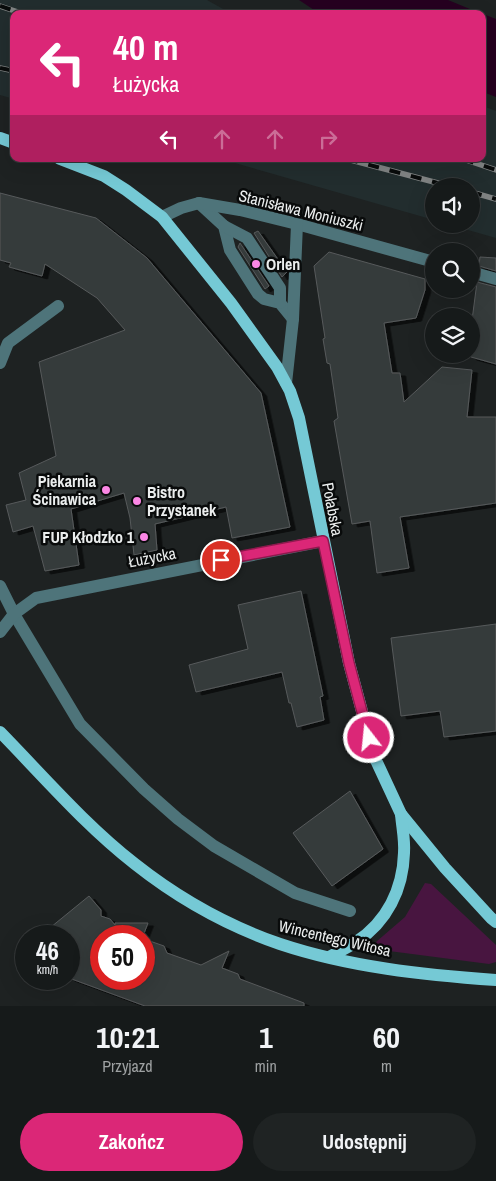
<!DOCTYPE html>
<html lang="pl">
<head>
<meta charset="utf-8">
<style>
	body { margin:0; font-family:"Archivo Narrow",sans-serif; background:#1f2323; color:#f1f3f6; height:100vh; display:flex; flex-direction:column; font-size:19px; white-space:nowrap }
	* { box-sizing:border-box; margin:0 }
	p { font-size:16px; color:#9ea1a2 }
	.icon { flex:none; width:28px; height:28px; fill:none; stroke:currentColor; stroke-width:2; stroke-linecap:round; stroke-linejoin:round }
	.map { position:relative; height:1006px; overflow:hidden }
	.side { display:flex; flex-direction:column; background:#161a1a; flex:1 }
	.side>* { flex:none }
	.banner { position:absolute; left:10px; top:10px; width:476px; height:152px; border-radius:10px; box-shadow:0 5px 20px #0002,0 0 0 1px #353839; background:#db2777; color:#fff; overflow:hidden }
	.controls { position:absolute; left:425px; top:178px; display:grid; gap:10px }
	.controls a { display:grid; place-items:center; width:55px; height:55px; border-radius:50%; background:#161a1a; box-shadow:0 5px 20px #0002,0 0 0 1px #353839; font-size:25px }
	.speed { position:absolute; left:15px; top:925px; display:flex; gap:10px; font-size:25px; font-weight:700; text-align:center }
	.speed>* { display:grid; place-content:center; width:65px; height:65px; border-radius:50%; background:#161a1a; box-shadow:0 5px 20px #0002,0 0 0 1px #353839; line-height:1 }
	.speed small { font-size:12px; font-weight:400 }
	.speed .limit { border:8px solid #d22; background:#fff; color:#111 }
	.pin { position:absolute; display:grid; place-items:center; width:42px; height:42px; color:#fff; margin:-21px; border:2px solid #fff; border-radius:50%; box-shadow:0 1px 5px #0007 }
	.me { position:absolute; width:55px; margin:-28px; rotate:344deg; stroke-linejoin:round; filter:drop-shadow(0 0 4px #0008) }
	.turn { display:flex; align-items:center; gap:18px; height:105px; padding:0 20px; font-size:22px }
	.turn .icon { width:65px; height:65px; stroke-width:2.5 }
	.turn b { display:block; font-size:35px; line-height:42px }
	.lanes { display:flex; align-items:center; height:48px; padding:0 20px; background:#0003; justify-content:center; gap:25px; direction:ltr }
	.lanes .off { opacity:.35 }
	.eta { display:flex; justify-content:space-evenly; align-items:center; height:85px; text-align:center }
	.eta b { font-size:30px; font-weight:700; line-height:35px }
	.action { display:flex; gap:10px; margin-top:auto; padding:10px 20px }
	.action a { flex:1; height:58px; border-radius:30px; background:#db2777; color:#fff; font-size:20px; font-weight:700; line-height:58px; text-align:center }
	.action a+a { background:#1f2323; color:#f1f3f6 }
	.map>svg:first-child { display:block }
</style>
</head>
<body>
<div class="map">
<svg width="496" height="1006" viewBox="0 0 496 1006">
	<defs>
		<filter id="shadow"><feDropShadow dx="5.5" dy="3" stdDeviation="0" flood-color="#0009"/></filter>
	</defs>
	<rect width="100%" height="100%" fill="#1e2222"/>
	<g fill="#222d2e">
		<polygon points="0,0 207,0 232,14 14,14 14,99 0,95"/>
		<polygon points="483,106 496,111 496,238 447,224 471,224 471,186 434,186 434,220 221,159 482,159"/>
	</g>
	<polygon fill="#481540" points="425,883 431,884 496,945 496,962 489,964 389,951 376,946 376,942 405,917"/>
	<g fill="#260120">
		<polygon points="299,0 448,0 482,14 320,14"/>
		<polygon points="483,14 496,19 496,97 483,92"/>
	</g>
	<g fill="#363a3b" stroke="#565a5b" filter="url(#shadow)">
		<polygon points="0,193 96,218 147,258 261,393 290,527 232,538 226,507 155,524 157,550 134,555 130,518 124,493 71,509 79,565 45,571 33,526 13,532 6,505 26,500 19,473 56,456 39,362 125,330 97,298 45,264 42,276 9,267 11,263 0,260"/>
		<polygon points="258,231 287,272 282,277 254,233"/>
		<polygon points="240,243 269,286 265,289 238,247"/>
		<polygon points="329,252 425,279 425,290 416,318 384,323 392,373 400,373 404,402 442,367 472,370 467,417 496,417 496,503 400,517 409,568 377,573 370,521 352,524 334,421 338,418 330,364 327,363 323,339 325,338 314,266"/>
		<polygon points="480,257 496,258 496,271 479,266"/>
		<polygon points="477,282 496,287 496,364 471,357 471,328"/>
		<polygon points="301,591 323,696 320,697 324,720 297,727 291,703 289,703 282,672 196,692 189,665 248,649 238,605"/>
		<polygon points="496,624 496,731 444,737 440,711 401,716 391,638"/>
		<polygon points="350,791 383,849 332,886 293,833"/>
		<polygon points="89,896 101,910 101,916 110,919 115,925 115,923 148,923 143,936 101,936 101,979 144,979 144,939 164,946 167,953 201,965 229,951 222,968 238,974 240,979 304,1003 304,1006 145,1006 69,978 69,936 40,936"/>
		<polygon points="26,946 26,969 15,953"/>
	</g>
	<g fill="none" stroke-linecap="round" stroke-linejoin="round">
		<g stroke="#4e747a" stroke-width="12">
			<polyline points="199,203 224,226 230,250 258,294 264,299 280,303 293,319"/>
			<polyline points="162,217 181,208 199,203 240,210 297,224 434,262"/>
			<polyline points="224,226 247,238 280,288 280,303"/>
			<polyline points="471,272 496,279"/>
			<polyline points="0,363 8,343 58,306"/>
			<polyline points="286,383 293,319 297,224"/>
			<polyline points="0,586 14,614 80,724 144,789 178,819 214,846 295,893 350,911"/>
			<polyline points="0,632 14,614 36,598 323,541"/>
		</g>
		<g stroke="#75c9d5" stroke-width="12">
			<polyline points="0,138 14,143"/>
			<polyline points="60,159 104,176 126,190 162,217 231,303 277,367 290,391 299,418 349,663 374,756 401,814 445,868 491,918 496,922"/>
			<path d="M0 732C44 777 85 825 135 864 178 898 228 926 280 944 349 967 424 975 496 980"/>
			<path d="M329 957C338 952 347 948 356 942 387 922 403 889 404 853 405 840 402 827 401 814"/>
		</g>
		<defs>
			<g id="rail">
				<polyline points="0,6 24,14"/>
				<polyline points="0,68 14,71"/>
				<polyline points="347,159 449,186"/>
				<polyline points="463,159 496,170"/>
				<polyline points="471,192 496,199"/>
			</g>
		</defs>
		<use href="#rail" stroke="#818484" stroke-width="5.5"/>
		<use href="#rail" stroke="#090b0b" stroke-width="4" stroke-dasharray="11" stroke-linecap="butt"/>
	</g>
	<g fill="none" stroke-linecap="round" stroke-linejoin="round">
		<defs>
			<polyline id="route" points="221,560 323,541 349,663 369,738"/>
		</defs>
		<use href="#route" stroke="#8e194d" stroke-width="12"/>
		<use href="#route" stroke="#db2777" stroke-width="9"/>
	</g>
	<g fill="#fb87e5" stroke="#090b0b" stroke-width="2">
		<circle cx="256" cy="264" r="5"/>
		<circle cx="106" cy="490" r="5"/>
		<circle cx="137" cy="501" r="5"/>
		<circle cx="144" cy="537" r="5"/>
	</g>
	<g text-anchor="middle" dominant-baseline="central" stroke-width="5" stroke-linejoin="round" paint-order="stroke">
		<g font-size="16" fill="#ebeeee" stroke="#090b0b">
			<text transform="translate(301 210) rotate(14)">Stanisława Moniuszki</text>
			<text transform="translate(333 509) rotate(79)">Połabska</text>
			<text transform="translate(152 557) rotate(-11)">Łużycka</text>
			<text transform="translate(335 938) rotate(13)">Wincentego Witosa</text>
		</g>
		<g font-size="16" font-weight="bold" fill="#ebeeee" stroke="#090b0b" text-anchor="start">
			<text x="266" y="264">Orlen</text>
			<text x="96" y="481" text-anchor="end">Piekarnia<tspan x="96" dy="18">Ścinawica</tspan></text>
			<text x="147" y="492">Bistro<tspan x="147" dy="18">Przystanek</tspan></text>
			<text x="134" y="537" text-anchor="end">FUP Kłodzko 1</text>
		</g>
	</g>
</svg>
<div class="controls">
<a><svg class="icon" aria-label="sound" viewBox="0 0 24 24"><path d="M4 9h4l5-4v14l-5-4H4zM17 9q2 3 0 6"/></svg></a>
<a><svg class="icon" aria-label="search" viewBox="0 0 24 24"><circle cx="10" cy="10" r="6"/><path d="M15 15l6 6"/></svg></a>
<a><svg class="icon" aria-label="layers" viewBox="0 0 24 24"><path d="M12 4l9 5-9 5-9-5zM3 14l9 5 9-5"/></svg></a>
</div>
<div class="speed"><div>46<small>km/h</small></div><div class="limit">50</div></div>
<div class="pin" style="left:221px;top:560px;background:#d93025"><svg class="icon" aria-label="arrive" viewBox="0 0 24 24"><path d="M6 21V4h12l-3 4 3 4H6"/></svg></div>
<svg class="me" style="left:369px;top:738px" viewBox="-20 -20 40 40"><circle r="17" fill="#db2777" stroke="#fff" stroke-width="3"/><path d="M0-11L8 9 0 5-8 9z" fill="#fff"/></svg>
<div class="banner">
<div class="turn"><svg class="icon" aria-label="left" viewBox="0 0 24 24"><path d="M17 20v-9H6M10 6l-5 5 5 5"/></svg><div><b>40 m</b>Łużycka</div></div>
<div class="lanes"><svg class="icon" aria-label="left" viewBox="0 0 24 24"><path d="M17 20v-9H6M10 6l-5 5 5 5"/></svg><svg class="icon off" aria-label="ahead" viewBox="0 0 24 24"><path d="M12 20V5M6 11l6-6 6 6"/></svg><svg class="icon off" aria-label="ahead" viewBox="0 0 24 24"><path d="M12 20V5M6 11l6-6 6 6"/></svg><svg class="icon off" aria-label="right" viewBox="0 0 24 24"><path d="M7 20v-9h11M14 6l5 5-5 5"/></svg></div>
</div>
</div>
<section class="side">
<div class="eta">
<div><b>10:21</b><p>Przyjazd</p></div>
<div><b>1</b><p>min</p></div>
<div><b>60</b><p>m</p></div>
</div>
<div class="action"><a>Zakończ</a><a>Udostępnij</a></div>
</section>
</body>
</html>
